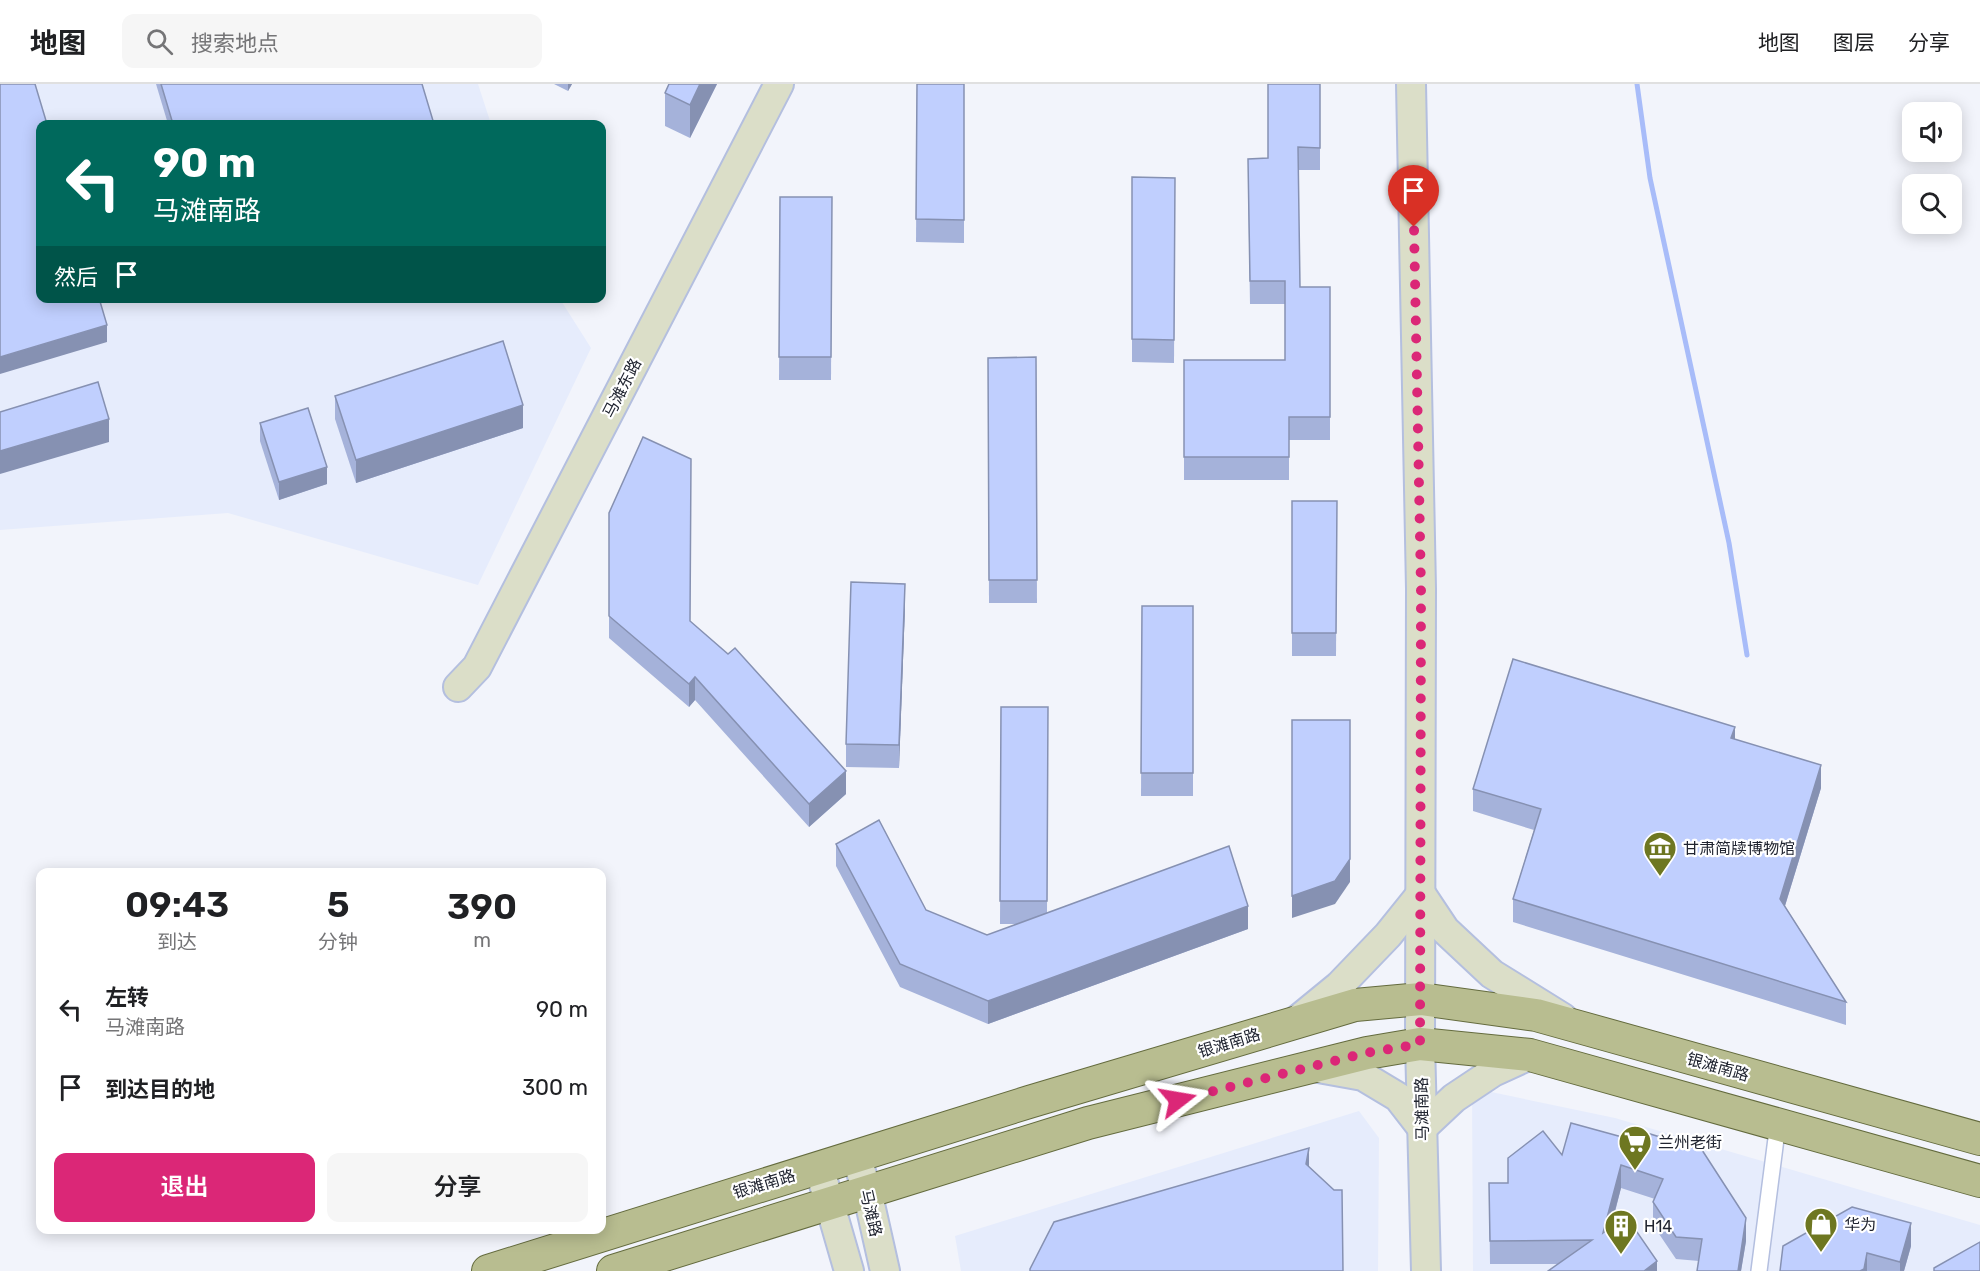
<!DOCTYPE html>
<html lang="zh">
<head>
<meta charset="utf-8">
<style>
	body { margin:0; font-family:Rubik,"Noto Sans SC",sans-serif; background:#f6f6f6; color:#202124; height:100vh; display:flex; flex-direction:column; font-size:22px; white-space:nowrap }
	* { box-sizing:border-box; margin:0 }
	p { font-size:20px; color:#757577 }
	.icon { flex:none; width:33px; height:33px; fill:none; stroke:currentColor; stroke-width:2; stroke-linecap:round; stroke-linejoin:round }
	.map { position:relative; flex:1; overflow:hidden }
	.details { position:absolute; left:36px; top:784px; width:570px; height:366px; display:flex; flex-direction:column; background:#fff; border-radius:12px; box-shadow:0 3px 15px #0003 }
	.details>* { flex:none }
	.guide { position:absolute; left:36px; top:36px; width:570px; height:183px; border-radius:12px; box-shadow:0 3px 15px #0003; background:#00695c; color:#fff; overflow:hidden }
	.buttons { position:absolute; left:1902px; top:18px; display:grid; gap:12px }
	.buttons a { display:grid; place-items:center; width:60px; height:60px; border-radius:12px; background:#fff; box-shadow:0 3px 15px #0003; font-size:30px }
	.pin { position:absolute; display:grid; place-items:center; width:51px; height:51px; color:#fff; margin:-62px -26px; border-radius:50% 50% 50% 0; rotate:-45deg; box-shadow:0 0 6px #0007 }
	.pin .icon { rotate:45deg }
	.me { position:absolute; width:66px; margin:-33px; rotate:76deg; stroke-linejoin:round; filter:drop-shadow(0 0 4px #0008) }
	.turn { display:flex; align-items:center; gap:21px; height:126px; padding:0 18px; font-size:27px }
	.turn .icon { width:78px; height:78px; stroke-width:2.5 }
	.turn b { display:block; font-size:42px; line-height:51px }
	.then { display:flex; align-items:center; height:57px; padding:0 18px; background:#0003; gap:12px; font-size:22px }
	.eta { display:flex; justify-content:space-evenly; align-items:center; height:102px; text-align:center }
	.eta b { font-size:36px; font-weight:600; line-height:42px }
	.primary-button { display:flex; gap:12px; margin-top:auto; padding:12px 18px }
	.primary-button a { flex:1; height:69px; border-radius:12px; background:#db2777; color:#fff; font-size:24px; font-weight:600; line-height:69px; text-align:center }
	.primary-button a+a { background:#f6f6f6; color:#202124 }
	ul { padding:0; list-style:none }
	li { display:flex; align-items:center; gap:18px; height:78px; padding:0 18px }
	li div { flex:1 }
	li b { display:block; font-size:22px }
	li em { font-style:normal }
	header { display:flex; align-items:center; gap:36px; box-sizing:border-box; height:84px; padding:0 30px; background:#fff; border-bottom:2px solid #e0e0e0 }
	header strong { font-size:28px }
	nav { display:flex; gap:33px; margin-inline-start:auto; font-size:21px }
	.search { width:420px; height:54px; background:#f6f6f6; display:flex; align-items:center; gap:15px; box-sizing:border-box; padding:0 21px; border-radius:12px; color:#757577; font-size:22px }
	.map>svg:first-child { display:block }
</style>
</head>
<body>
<header>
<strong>地图</strong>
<div class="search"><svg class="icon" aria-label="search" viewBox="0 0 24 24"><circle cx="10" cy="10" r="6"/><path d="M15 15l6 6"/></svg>搜索地点</div>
<nav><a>地图</a><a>图层</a><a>分享</a></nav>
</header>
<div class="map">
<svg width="1980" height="1187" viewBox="0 0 1980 1187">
	<rect width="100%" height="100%" fill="#f2f4fb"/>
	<g fill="#e6ecfc">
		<polygon points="0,0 478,0 491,40 40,40 40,214 560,215 591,264 478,501 228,429 0,446"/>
		<polygon points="1472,1004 1615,1034 1980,1141 1980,1187 1473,1187"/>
		<polygon points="1359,1027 1379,1054 1378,1187 961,1187 955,1152"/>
	</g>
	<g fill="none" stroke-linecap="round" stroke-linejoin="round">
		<polyline stroke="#a8bcf9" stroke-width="5" points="1637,0 1650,94 1729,459 1747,571"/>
		<defs>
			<polyline id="pedestrian" points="1759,1187 1778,1039"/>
			<g id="secondary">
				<polyline points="1411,0 1421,505 1420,960 1426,1187"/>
				<polyline points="458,603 477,583 779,0"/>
				<polyline points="1295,938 1339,902 1388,851 1421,810 1445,846 1492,890 1563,934"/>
				<polyline points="1313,983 1363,992 1398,1013 1422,1044 1454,1014 1493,988 1530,971"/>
				<polyline points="856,1072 867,1107 885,1187"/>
				<polyline points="819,1083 849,1187"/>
			</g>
			<g id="primary">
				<polyline points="488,1187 1029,1018 1355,921 1421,915 1536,931 1980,1055"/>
				<polyline points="613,1187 1088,1039 1367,969 1420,960 1530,971 1980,1097"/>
			</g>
		</defs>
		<use href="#pedestrian" stroke="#b4bfdf" stroke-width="18"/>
		<use href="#secondary" stroke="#b4bfdf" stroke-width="32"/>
		<use href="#primary" stroke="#646b3e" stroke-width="34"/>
		<use href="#pedestrian" stroke="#fff" stroke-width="15"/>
		<use href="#secondary" stroke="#dbdec8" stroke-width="28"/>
		<use href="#primary" stroke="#b8bd90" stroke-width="32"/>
	</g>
	<g fill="#a5b2da">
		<polygon points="156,0 422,0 434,40 168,40"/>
		<polygon points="554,0 572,0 568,7"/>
		<polygon points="717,0 690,54 665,42 665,9"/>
		<polygon points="917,0 964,0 964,159 916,158"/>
		<polygon points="1320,0 1320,86 1298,86 1300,203 1330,203 1330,356 1289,356 1289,396 1184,396 1184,276 1285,276 1285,220 1250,220 1248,98 1268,74"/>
		<polygon points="1132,93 1175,94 1174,279 1132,278"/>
		<polygon points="780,113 832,113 831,296 779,296"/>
		<polygon points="1036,273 1037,519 989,519 988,274"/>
		<polygon points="335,312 523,344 356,399 335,335"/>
		<polygon points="260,339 327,400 279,416 260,357"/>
		<polygon points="1292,417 1337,417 1336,572 1292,572"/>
		<polygon points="609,429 690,537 846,710 809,743 695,616 689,623 609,554"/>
		<polygon points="1142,522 1193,522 1193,712 1141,712"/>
		<polygon points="905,523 899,684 846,683 846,660"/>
		<polygon points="1001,623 1048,623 1047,829 1248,845 988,940 900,903 836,782 836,760 926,826 987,851 1017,840 1000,840"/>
		<polygon points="1735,655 1821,704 1785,822 1846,918 1846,941 1513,838 1513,815 1534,746 1473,727 1473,705"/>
		<polygon points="1644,1059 1746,1157 1741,1187 1697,1187 1699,1177 1676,1175 1653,1141 1653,1118 1655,1115 1621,1104 1611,1144 1657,1187 1559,1180 1490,1180 1489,1099 1508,1099 1562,1071"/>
		<polygon points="1783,1162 1911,1162 1904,1187 1780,1187"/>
	</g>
	<g fill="#8691b2">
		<polygon points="568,0 572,0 568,7"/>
		<polygon points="700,0 717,0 690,54 690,21"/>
		<polygon points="107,241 107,258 0,290 0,273"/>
		<polygon points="523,321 523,344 356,399 356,376"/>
		<polygon points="109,335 109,358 0,390 0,367"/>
		<polygon points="327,383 327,400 279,416 279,398"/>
		<polygon points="905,500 905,523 899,684 899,661"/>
		<polygon points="695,593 695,616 689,623 689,600"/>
		<polygon points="1735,643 1735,666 1731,654"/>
		<polygon points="1821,681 1821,704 1780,838 1780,815"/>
		<polygon points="846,687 846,710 809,743 809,720"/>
		<polygon points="1350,775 1350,798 1335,820 1292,834 1292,812"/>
		<polygon points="1248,822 1248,845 988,940 988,917"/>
		<polygon points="1309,1064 1309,1087 1306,1080"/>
		<polygon points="1621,1081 1621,1104 1603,1172 1603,1149"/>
		<polygon points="1746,1134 1746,1157 1741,1187 1738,1187"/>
		<polygon points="1911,1139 1911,1162 1904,1187 1900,1187 1900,1178"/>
		<polygon points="1867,1169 1867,1187 1860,1187"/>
		<polygon points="1657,1177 1657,1187 1644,1187"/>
	</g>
	<g fill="#c0cffe" stroke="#8691b2" stroke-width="1.5">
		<polygon points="0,0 35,0 47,40 40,40 40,214 99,214 107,241 0,273"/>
		<polygon points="161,0 422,0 434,40 173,40"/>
		<polygon points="669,0 700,0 690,21 665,9"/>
		<polygon points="917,0 964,0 964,136 916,135"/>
		<polygon points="1268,0 1320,0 1320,64 1298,63 1300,203 1330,203 1330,333 1289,333 1289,373 1184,373 1184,276 1285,276 1285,197 1250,197 1248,75 1268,74"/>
		<polygon points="1132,93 1175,94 1174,256 1132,255"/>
		<polygon points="780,113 832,113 831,273 779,273"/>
		<polygon points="503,257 523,321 356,376 335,312"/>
		<polygon points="1036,273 1037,496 989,496 988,274"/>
		<polygon points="98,298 109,335 0,367 0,328"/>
		<polygon points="308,324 327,383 279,398 260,339"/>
		<polygon points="643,353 691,375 690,537 728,570 735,564 846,687 809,720 695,593 689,600 609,532 609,429"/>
		<polygon points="1292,417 1337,417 1336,549 1292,549"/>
		<polygon points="851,498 905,500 899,661 846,660"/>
		<polygon points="1142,522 1193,522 1193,689 1141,689"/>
		<polygon points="1513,575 1735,643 1731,654 1821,681 1780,815 1846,918 1513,815 1541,725 1473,705"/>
		<polygon points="1001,623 1048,623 1047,817 1000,817"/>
		<polygon points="1292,636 1350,636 1350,775 1335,797 1292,812"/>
		<polygon points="879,736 926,826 987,851 1229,762 1248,822 988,917 900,880 836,760"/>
		<polygon points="1571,1039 1644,1059 1647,1049 1702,1066 1746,1134 1738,1187 1697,1187 1702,1155 1676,1153 1653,1118 1663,1095 1621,1081 1603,1149 1626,1132 1657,1177 1644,1187 1548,1187 1592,1156 1490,1157 1489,1099 1508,1099 1508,1074 1543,1047 1562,1071"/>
		<polygon points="1309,1064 1306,1080 1334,1106 1342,1106 1343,1187 1030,1187 1030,1185 1054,1138"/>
		<polygon points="1852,1123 1911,1139 1900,1178 1867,1169 1864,1185 1860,1187 1780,1187 1783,1162"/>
		<polygon points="1980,1158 1980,1187 1934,1187 1934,1184"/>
	</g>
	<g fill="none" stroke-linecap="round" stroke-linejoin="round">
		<polyline stroke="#db2777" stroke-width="10" stroke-dasharray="0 18" points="1178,1016 1366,969 1420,960 1421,505 1414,143"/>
	</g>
	<defs>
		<symbol id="museum-pin" viewBox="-11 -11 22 30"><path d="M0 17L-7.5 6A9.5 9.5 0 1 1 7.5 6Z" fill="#6e7721" stroke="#fff"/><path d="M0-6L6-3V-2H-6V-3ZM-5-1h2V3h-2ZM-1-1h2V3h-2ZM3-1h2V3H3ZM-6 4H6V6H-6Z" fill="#fff"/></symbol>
		<symbol id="supermarket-pin" viewBox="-11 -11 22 30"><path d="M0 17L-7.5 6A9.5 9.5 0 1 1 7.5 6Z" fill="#6e7721" stroke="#fff"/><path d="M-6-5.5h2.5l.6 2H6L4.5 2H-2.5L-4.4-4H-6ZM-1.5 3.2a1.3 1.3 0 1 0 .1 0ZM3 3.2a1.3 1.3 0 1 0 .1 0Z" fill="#fff"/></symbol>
		<symbol id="shop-pin" viewBox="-11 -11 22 30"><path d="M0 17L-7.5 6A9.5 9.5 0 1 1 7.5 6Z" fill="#6e7721" stroke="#fff"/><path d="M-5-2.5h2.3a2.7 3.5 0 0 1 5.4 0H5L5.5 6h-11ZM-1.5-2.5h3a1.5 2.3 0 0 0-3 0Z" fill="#fff"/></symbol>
		<symbol id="building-pin" viewBox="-11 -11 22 30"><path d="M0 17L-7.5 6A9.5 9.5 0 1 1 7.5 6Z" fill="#6e7721" stroke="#fff"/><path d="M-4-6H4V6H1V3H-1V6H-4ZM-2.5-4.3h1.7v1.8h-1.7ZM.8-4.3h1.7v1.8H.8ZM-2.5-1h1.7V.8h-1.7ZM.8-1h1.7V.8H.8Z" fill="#fff"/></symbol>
	</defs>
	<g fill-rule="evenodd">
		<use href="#museum-pin" x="1641" y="745" width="38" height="52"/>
		<use href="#supermarket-pin" x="1616" y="1039" width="38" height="52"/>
		<use href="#shop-pin" x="1802" y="1121" width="38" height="52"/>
		<use href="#building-pin" x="1602" y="1123" width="38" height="52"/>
	</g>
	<g text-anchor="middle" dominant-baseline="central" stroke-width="4.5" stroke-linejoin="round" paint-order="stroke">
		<g font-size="16" fill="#202430" stroke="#fff">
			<text transform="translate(622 304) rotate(-63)">马滩东路</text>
			<text transform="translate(1229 959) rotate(-17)">银滩南路</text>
			<text transform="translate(1718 983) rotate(16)">银滩南路</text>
			<text transform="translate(1422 1025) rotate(-91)">马滩南路</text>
			<text transform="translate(764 1100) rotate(-17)">银滩南路</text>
			<text transform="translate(871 1129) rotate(77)">马滩路</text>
		</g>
		<g font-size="16" fill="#202430" stroke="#fff" text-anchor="start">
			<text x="1683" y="764">甘肃简牍博物馆</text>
			<text x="1658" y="1058">兰州老街</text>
			<text x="1844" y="1140">华为</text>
			<text x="1644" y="1142">H14</text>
		</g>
	</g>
</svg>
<div class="buttons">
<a><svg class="icon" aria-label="sound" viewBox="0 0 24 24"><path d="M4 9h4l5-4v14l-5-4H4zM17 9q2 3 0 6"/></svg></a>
<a><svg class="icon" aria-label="search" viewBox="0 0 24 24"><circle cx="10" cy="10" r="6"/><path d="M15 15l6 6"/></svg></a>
</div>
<div class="pin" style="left:1414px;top:143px;background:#d93025"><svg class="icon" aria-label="arrive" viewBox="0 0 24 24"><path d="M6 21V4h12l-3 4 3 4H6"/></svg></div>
<svg class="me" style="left:1178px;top:1016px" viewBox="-20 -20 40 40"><path d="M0-17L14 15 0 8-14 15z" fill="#db2777" stroke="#fff" stroke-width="4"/></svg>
<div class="guide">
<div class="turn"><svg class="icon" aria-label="left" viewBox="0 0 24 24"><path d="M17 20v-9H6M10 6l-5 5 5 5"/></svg><div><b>90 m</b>马滩南路</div></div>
<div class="then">然后<svg class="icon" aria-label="arrive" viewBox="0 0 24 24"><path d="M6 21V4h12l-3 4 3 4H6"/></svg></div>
</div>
<section class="details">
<div class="eta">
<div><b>09:43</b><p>到达</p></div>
<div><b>5</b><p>分钟</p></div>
<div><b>390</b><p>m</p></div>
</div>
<ul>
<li><svg class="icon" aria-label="left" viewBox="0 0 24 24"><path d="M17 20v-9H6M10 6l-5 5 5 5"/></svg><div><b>左转</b><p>马滩南路</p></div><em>90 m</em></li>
<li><svg class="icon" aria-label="arrive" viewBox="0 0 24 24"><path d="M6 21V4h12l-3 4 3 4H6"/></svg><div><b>到达目的地</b></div><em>300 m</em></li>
</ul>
<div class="primary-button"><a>退出</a><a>分享</a></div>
</section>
</div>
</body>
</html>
